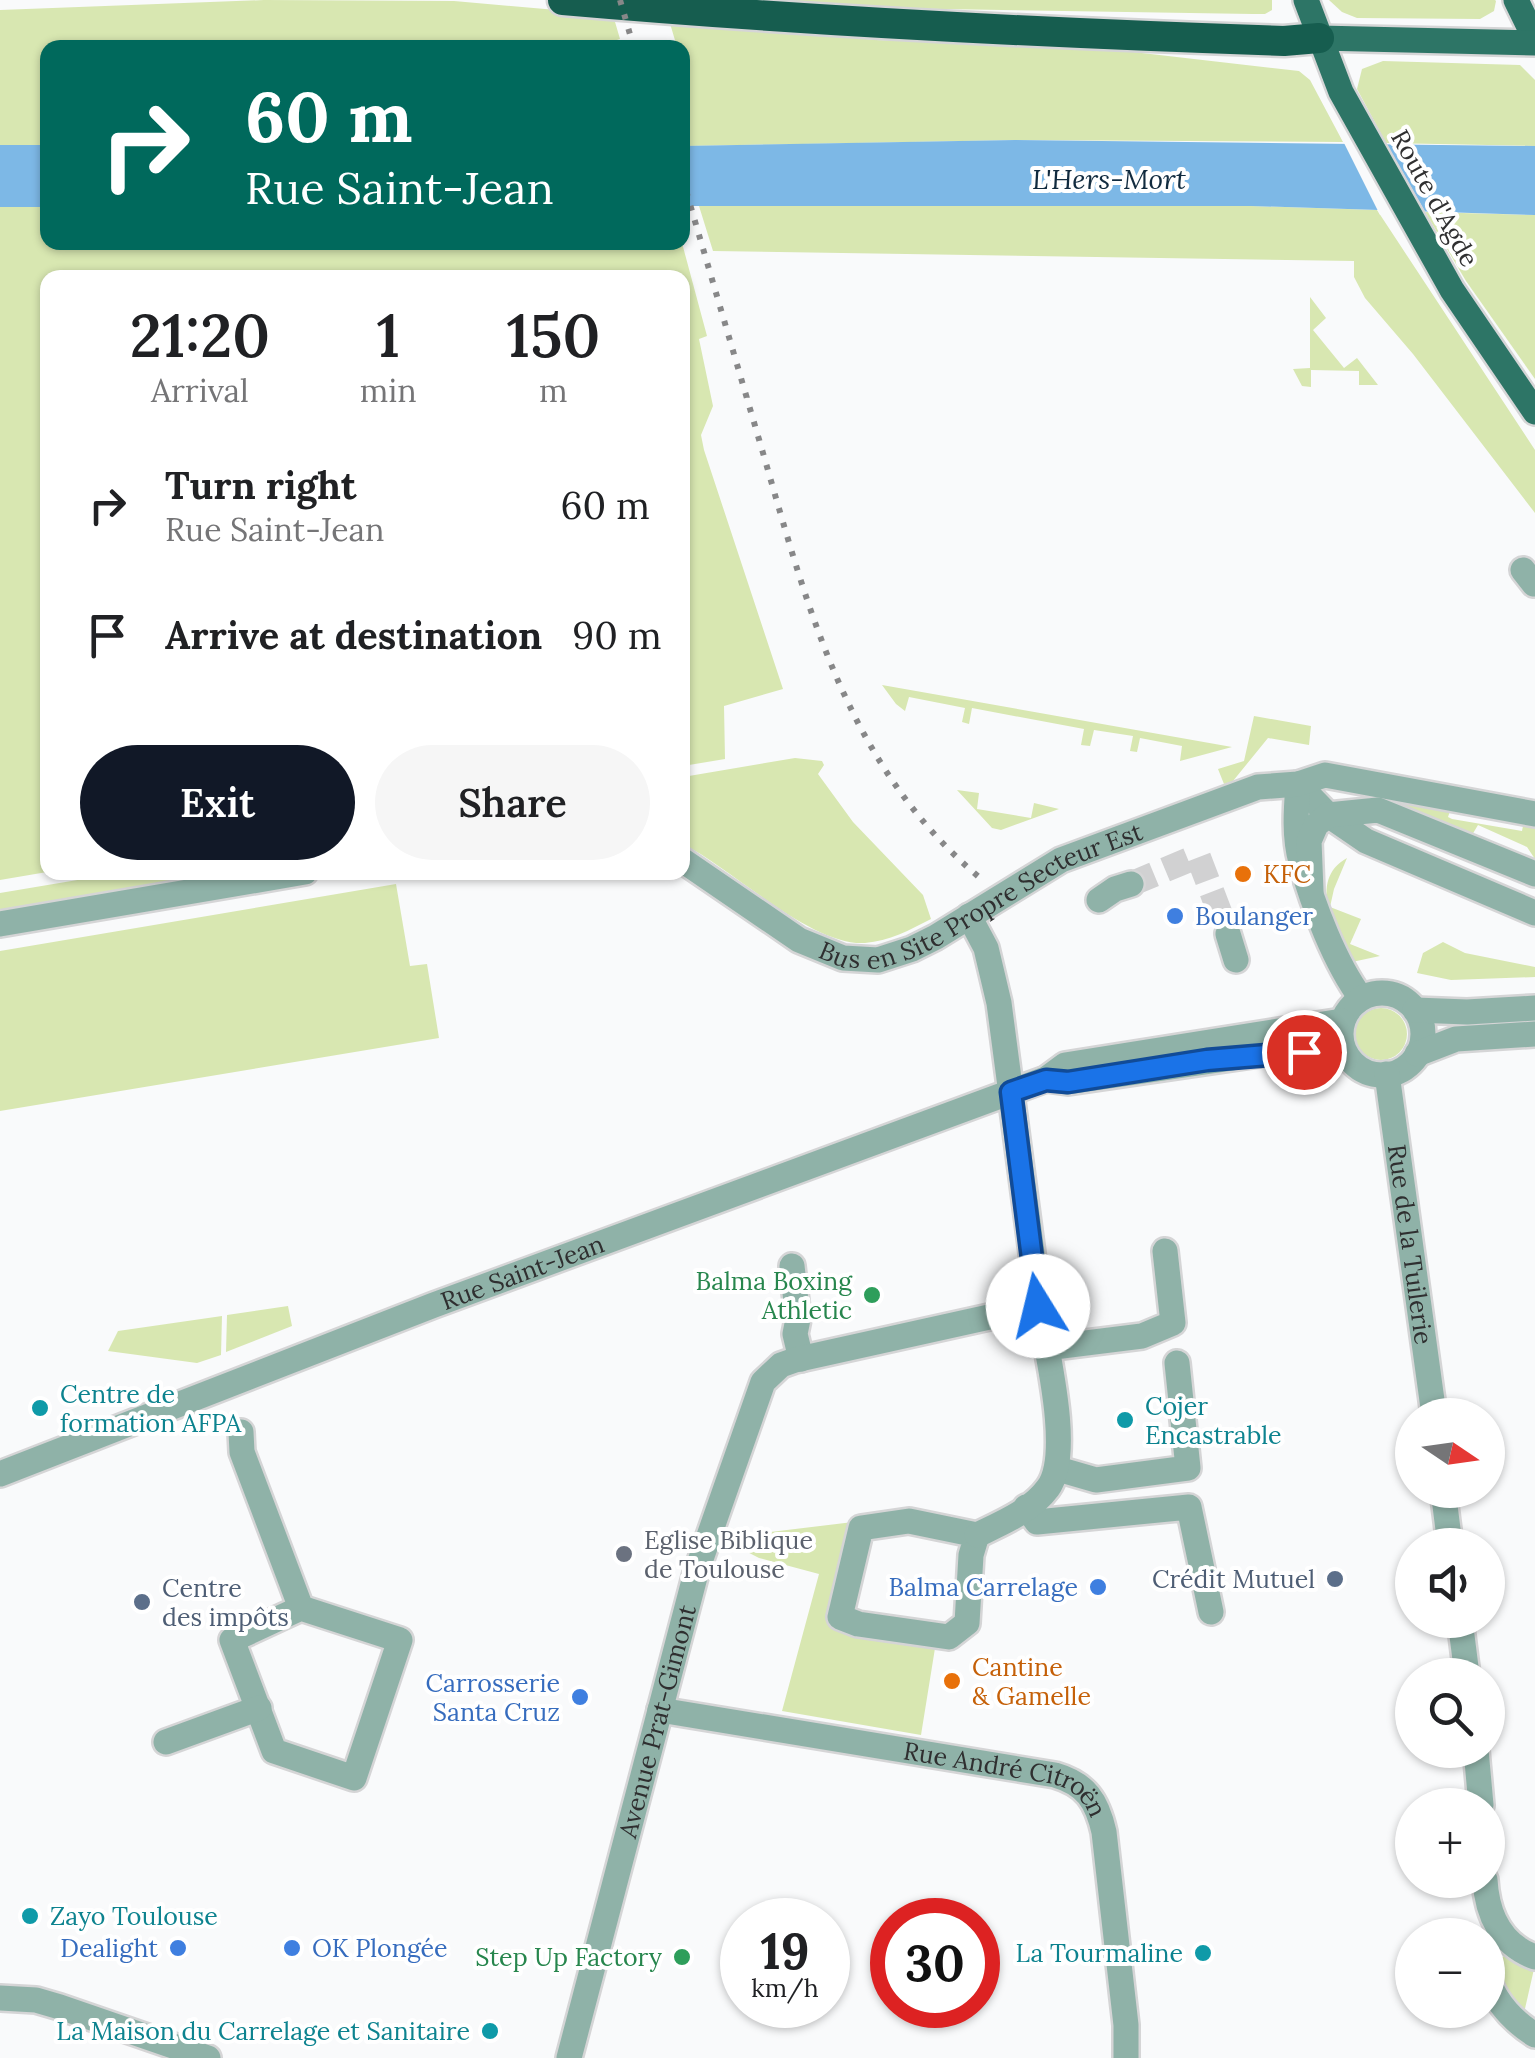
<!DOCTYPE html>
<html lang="en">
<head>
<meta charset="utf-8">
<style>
	body { margin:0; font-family:Lora,serif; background:#f6f6f6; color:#202124; height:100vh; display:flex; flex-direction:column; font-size:38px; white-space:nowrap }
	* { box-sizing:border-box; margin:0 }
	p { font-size:32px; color:#757577 }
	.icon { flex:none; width:55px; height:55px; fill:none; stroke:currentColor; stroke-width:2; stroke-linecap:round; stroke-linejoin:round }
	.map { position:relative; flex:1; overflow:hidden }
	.details { position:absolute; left:40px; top:270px; width:650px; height:610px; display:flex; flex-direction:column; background:#fff; border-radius:20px; box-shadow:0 2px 8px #0004 }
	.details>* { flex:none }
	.hud { position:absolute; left:40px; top:40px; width:650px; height:210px; border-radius:20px; box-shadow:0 2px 8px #0004; background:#00695c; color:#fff; overflow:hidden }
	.needle { width:65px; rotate:103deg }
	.fabs { position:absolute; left:1395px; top:1398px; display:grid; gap:20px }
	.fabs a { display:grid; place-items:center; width:110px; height:110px; border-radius:50%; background:#fff; box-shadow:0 2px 8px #0004; font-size:50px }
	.speed { position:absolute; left:720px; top:1898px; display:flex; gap:20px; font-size:50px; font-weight:700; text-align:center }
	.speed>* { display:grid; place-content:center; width:130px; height:130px; border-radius:50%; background:#fff; box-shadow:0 2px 8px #0004; line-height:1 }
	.speed small { font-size:25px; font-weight:400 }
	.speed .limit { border:15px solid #d22; background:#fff; color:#111 }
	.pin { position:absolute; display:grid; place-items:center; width:85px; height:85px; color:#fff; margin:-42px; border:5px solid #fff; border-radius:50%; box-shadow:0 2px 10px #0007 }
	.me { position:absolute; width:110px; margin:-55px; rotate:351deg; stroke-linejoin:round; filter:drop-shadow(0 0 8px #0008) }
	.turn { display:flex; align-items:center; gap:35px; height:210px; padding:0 40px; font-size:45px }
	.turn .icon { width:130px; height:130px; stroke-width:2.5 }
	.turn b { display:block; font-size:70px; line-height:85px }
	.eta { display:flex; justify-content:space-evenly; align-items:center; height:170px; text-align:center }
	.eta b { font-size:60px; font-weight:600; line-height:70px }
	.action { display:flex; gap:20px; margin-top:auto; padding:20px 40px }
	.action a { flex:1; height:115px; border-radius:60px; background:#111827; color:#fff; font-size:40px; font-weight:600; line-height:115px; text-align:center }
	.action a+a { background:#f6f6f6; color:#202124 }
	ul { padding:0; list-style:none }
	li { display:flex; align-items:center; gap:30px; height:130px; padding:0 40px }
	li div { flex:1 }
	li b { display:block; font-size:38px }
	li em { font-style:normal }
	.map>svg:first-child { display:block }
</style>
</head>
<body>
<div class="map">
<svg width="1535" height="2058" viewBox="0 0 1535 2058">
	<rect width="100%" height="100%" fill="#f9fafb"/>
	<g fill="#d8e7b1">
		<polygon points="264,0 454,1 613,15 620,39 608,43 609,48 48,48 47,145 0,145 0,10"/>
		<polygon points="753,0 1272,0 1272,10 1265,14 1253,14 880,8"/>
		<polygon points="1329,0 1495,0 1496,1 1494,11 1480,19 1357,18 1342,12"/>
		<polygon points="669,20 876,40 1090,47 1299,71 1310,80 1343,142 1015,140 688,146 683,126 682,48 677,47"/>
		<polygon points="1383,61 1520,65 1535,80 1535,146 1386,143 1357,89 1362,69"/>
		<polygon points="699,206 1251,206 1377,210 1535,450 1535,513 1413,354 1365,298 1354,277 1354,261 713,251"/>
		<polygon points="0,207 47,207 48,242 682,243 707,336 699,339 713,406 701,435 704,450 783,689 724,706 725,759 683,766 682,278 48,278 47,872 0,880"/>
		<polygon points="1425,212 1535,215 1535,379 1466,281"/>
		<polygon points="1310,297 1326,318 1313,330 1344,368 1357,358 1378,385 1359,385 1359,371 1311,370 1311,387 1302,386 1293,369 1310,368"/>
		<polygon points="882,685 1232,747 1180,761 1182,746 1140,738 1137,752 1130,751 1133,736 1094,730 1090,746 1081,745 1084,729 972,708 969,724 962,722 965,708 909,697 905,711 896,704"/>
		<polygon points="1254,716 1311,726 1309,745 1268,738 1233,781 1224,784 1218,769 1244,761"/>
		<path d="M795 758 822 761 824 765 818 774 853 822 923 895 931 919C910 930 889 941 865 943 811 946 734 870 683 844V777Z"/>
		<polygon points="957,790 979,793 977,809 1031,818 1034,803 1059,809 1001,830 992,828"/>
		<polygon points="1345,790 1451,808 1448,817 1452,819 1522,831 1524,821 1535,826 1535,859 1527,847 1478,825 1472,835 1397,802"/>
		<path d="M1347 858 1334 889 1330 907 1361 919 1350 944 1380 956 1352 962C1335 932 1307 880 1347 858Z"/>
		<polygon points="119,873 228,873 0,911 0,893"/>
		<polygon points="396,884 410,966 427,964 439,1038 0,1111 0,951"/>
		<polygon points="1443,942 1465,953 1535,967 1535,977 1451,980 1417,973 1423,953"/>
		<circle cx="1381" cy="1034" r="26"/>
		<polygon points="288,1306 292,1326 226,1352 227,1315"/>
		<polygon points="222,1316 221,1355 197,1363 108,1351 118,1331"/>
		<polygon points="853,1522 827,1624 936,1642 921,1735 782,1711 819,1574 759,1558 728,1542 730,1537"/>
		<polygon points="1507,1955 1534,1969 1524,2013 1522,2014 1494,1971 1497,1959"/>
	</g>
	<g fill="#7db8e6">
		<polygon points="1015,140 1535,146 1535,215 1251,206 683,206 682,146"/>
		<rect x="0" y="145" width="47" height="62"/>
	</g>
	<polygon fill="#f9fafb" points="1341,137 1383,138 1428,217 1380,215"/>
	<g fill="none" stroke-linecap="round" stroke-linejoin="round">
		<polyline stroke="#d1d1d2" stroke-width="25" stroke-dasharray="25 12" stroke-linecap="butt" points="1131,884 1198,856 1228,934"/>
		<defs>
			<g id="minor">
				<polyline points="1523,570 1534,584"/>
				<polyline points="1298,784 1328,815 1366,841 1535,913"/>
				<path d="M1298 784C1296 810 1294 837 1301 862 1313 905 1335 963 1361 998"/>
				<path id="s1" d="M682 860 799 940 843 958 878 960 912 949 936 937 1061 860 1258 787 1298 784 1325 775 1535 814"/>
				<polyline points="1311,891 1309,841 1316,825 1328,815 1378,810 1535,874"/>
				<polyline points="1099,900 1115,889 1131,884"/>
				<polyline points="0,924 305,872"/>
				<polyline points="1228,934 1236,960"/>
				<circle cx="1382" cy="1034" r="41"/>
				<polyline points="1415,1010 1467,1012 1535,1008"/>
				<polyline points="1417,1054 1456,1039 1535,1034"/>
				<path id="s2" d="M1387 1074 1434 1415"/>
				<polyline points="1046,1079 1068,1082 1272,1052 1347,1056"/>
				<polyline points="792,1266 798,1319 795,1334 801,1359"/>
				<polyline points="1046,1348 1142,1336 1173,1323 1165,1251"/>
				<polyline points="241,1432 242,1452 301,1608 232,1640 274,1751 354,1778 400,1640 301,1608"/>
				<polyline points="1058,1469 1096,1480 1188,1468 1177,1363"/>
				<path id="s3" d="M0 1474 434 1305 1046 1079 1065 1065 1342 1021"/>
				<polyline points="1443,1490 1450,1545"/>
				<polyline points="1026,1507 1037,1522 1189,1507 1211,1612"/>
				<polygon points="909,1521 977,1535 971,1555 967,1623 949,1637 858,1624 840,1617 861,1528"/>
				<path d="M977 1535C1002 1523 1031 1511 1048 1488 1073 1454 1046 1348 1039 1306"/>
				<polyline points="1460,1620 1467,1675"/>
				<path id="s4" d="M660 1710 1055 1775C1086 1784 1097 1801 1104 1832L1126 2025V2058"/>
				<polyline points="166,1742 259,1708"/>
				<polyline points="1476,1750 1481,1805"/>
				<path d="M1485 1880C1487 1914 1501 1945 1535 1957"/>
				<path d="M1488 1981C1498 2005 1513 2021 1535 2035"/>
				<polyline points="0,1998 36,2000 60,2007 208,2058"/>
				<path id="s5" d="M569 2058 696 1573 763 1382 781 1365 795 1360 1039 1306 999 1003 986 948 969 916"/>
			</g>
			<g id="major">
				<polyline points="1306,0 1341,92 1452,290 1535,412"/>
				<polyline points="1516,0 1535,39"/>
				<polyline points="1319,38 1535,43"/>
			</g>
			<path id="highway" d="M563 0C803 21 1043 33 1284 41L1319 38"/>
		</defs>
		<use href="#minor" stroke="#d5d5d6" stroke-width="30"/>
		<use href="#major" stroke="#d5d5d6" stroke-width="30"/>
		<use href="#highway" stroke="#d5d5d6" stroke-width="35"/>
		<use href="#minor" stroke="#8fb2a8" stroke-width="25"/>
		<use href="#major" stroke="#2d7566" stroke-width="25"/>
		<use href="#highway" stroke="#165d4f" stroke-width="30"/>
		<g stroke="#878788" stroke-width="6" stroke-dasharray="5 10" stroke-linecap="butt">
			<polyline points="620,0 634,48"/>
			<path d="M682 177C709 269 736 361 763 453 809 612 848 767 980 878"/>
		</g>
	</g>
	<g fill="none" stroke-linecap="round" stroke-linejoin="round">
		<defs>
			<polyline id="route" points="1038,1306 1011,1092 1046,1080 1068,1082 1207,1060 1304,1052"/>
		</defs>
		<use href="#route" stroke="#114b97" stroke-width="25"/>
		<use href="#route" stroke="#1a73e8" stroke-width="18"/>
	</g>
	<g fill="#e8710a" stroke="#fff" stroke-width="4">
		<circle cx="1243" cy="874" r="10"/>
		<circle cx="952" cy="1681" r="10"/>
	</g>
	<g fill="#3f7fe0" stroke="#fff" stroke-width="4">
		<circle cx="1175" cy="916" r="10"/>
		<circle cx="1098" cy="1587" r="10"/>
		<circle cx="580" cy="1697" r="10"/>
		<circle cx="178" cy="1948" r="10"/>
		<circle cx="292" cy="1948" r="10"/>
	</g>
	<g fill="#2e9e5b" stroke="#fff" stroke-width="4">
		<circle cx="872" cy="1295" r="10"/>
		<circle cx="682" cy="1957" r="10"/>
	</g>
	<g fill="#0f9aa8" stroke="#fff" stroke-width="4">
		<circle cx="40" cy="1408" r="10"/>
		<circle cx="1125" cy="1420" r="10"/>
		<circle cx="30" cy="1916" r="10"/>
		<circle cx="1203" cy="1953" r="10"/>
		<circle cx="490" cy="2031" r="10"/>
	</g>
	<circle fill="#6b7280" stroke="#fff" stroke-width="4" cx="624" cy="1554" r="10"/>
	<g fill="#5c6f8a" stroke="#fff" stroke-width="4">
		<circle cx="1335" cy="1579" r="10"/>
		<circle cx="142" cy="1602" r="10"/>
	</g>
	<g text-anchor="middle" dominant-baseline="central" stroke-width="8" stroke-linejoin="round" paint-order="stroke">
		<g font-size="25" fill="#2f2f30" stroke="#fff">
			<text transform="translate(1435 198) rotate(61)">Route d'Agde</text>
			<text stroke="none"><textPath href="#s1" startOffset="342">Bus en Site Propre Secteur Est</textPath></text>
			<text stroke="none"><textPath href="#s2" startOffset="172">Rue de la Tuilerie</textPath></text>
			<text stroke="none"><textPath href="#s3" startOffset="560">Rue Saint-Jean</textPath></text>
			<text stroke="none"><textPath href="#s5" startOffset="348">Avenue Prat-Gimont</textPath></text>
			<text stroke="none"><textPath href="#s4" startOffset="355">Rue André Citroën</textPath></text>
		</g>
		<g font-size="25" fill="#c56008" stroke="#fff" text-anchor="start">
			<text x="1263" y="874">KFC</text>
			<text x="972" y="1667">Cantine<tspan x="972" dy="29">&amp; Gamelle</tspan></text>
		</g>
		<g font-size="25" fill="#366cbe" stroke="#fff" text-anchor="end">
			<text x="1195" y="916" text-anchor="start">Boulanger</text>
			<text x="1078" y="1587">Balma Carrelage</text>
			<text x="560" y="1683">Carrosserie<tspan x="560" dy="29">Santa Cruz</tspan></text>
			<text x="158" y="1948">Dealight</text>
			<text x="312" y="1948" text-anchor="start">OK Plongée</text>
		</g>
		<g font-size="25" fill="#27864d" stroke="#fff" text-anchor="end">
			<text x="852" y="1281">Balma Boxing<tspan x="852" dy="29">Athletic</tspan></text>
			<text x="662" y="1957">Step Up Factory</text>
		</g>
		<g font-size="25" fill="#0d838f" stroke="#fff" text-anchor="start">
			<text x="60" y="1394">Centre de<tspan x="60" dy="29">formation AFPA</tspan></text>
			<text x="1145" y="1406">Cojer<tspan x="1145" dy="29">Encastrable</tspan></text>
			<text x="50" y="1916">Zayo Toulouse</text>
			<text x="1183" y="1953" text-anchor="end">La Tourmaline</text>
			<text x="470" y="2031" text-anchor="end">La Maison du Carrelage et Sanitaire</text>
		</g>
		<g font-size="25" fill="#5b616d" stroke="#fff" text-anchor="start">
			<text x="644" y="1540">Eglise Biblique<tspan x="644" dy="29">de Toulouse</tspan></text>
		</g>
		<g font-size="25" fill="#4e5e75" stroke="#fff" text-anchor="end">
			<text x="1315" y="1579">Crédit Mutuel</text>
			<text x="162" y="1588" text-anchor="start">Centre<tspan x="162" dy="29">des impôts</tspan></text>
		</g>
		<g font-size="28" font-style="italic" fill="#112b3f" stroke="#fff">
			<text x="1109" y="179">L'Hers-Mort</text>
		</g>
	</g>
</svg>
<div class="fabs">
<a><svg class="needle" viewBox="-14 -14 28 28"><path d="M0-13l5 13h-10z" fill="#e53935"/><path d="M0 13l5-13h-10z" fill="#757577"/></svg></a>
<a><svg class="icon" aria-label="sound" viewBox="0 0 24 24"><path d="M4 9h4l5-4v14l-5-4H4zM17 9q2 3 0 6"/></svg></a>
<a><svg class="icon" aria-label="search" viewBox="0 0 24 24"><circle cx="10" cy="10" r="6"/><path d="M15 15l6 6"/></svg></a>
<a>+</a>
<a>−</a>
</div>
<div class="speed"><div>19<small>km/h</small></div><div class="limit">30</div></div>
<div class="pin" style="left:1304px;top:1052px;background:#d93025"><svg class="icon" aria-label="arrive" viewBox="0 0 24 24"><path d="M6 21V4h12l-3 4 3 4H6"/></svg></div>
<svg class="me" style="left:1038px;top:1306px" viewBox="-20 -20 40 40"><circle r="19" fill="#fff"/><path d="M0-13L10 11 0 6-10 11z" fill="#1a73e8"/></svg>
<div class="hud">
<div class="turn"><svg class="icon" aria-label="right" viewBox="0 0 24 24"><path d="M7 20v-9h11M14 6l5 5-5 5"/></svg><div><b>60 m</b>Rue Saint-Jean</div></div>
</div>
<section class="details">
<div class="eta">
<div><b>21:20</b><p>Arrival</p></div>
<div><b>1</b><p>min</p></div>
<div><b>150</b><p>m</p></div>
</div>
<ul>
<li><svg class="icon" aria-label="right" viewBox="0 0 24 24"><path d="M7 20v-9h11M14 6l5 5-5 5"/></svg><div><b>Turn right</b><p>Rue Saint-Jean</p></div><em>60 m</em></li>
<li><svg class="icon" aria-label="arrive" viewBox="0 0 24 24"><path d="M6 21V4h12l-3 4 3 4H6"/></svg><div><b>Arrive at destination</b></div><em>90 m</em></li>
</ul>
<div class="action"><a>Exit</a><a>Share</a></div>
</section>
</div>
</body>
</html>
